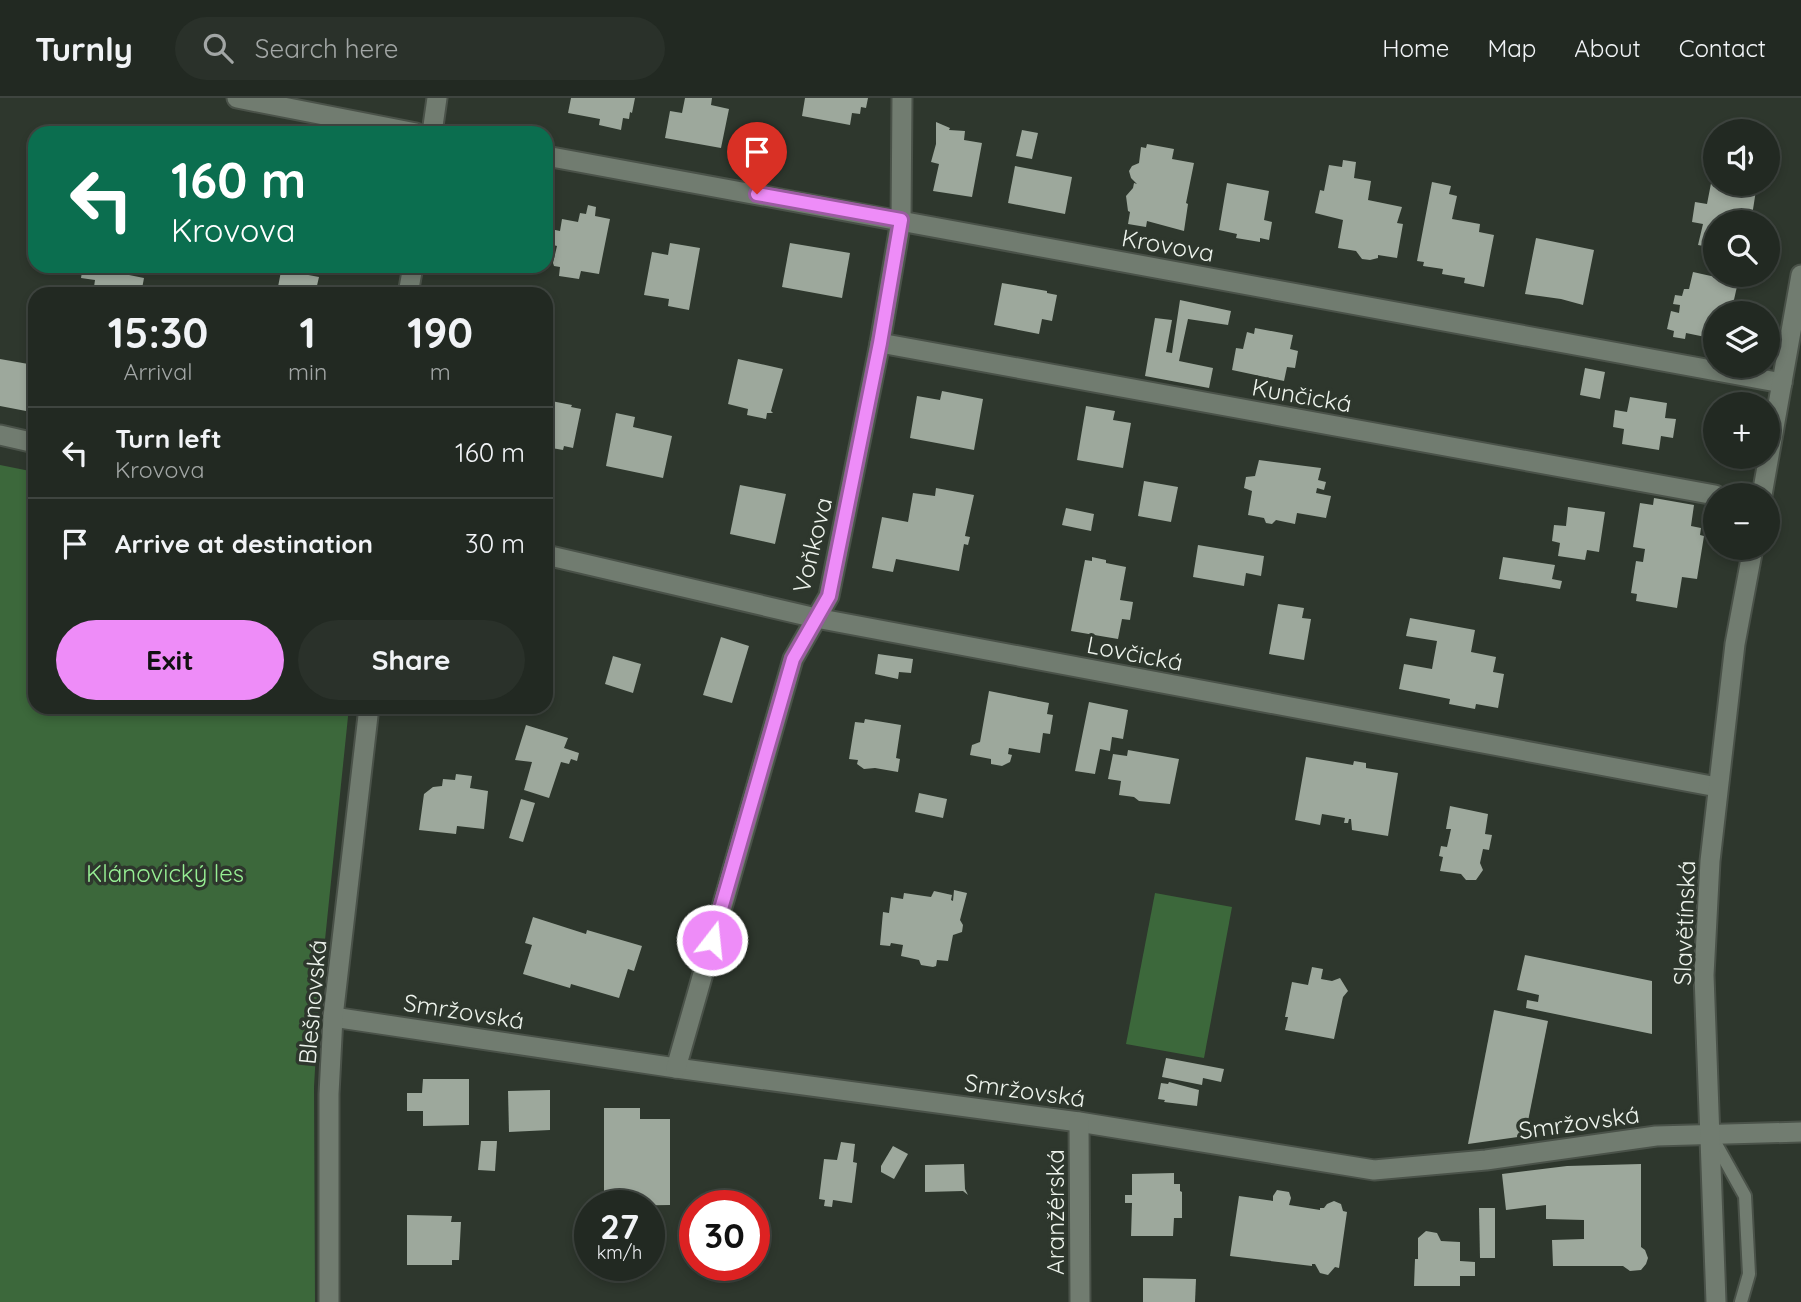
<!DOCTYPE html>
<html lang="en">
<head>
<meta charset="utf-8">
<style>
	body { margin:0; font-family:Quicksand,sans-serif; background:#2a312a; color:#f1f3f6; height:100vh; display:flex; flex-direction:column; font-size:26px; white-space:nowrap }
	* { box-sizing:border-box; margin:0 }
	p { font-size:23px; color:#a2a6a5 }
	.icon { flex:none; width:38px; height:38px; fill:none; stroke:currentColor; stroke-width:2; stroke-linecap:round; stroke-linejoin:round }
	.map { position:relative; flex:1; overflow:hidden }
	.panel { position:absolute; left:28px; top:189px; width:525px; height:427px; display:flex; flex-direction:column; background:#222922; border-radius:21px; box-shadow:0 4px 10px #0003,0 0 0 2px #3f4540 }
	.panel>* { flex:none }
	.guide { position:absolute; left:28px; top:28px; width:525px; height:147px; border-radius:21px; box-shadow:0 4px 10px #0003,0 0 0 2px #3f4540; background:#0b6e4f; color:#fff; overflow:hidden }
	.controls { position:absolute; left:1703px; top:21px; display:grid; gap:14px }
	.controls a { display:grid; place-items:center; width:77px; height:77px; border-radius:50%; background:#222922; box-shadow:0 4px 10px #0003,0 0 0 2px #3f4540; font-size:35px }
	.speed { position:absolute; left:574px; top:1092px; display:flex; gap:14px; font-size:35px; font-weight:700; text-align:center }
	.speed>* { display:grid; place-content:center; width:91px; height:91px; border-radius:50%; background:#222922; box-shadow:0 4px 10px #0003,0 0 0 2px #3f4540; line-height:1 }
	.speed small { font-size:18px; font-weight:400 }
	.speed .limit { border:10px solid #d22; background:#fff; color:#111 }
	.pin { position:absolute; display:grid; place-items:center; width:60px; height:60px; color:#fff; margin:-72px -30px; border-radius:50% 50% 50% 0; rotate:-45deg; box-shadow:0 0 7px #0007 }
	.pin .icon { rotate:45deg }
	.me { position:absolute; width:77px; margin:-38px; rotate:16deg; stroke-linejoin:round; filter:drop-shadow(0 0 5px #0008) }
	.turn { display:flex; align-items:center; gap:24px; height:147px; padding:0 28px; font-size:32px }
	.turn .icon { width:91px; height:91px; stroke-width:2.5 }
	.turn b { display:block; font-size:49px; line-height:60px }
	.eta { display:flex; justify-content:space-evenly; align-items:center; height:119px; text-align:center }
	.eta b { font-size:42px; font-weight:800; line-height:49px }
	.action { display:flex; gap:14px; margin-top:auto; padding:14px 28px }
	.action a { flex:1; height:80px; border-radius:42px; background:#ee8cf8; color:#111; font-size:28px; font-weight:800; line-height:80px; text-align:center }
	.action a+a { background:#2a312a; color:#f1f3f6 }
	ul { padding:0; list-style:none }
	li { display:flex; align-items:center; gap:21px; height:91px; padding:0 28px; border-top:2px solid #3f4540 }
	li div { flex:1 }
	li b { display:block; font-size:26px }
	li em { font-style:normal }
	header { display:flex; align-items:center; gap:42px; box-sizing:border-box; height:98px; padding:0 35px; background:#222922; border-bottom:2px solid #3f4540 }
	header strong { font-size:33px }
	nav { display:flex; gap:38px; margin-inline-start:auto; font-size:24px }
	.search { width:490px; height:63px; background:#2a312a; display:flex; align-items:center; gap:18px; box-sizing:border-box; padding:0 24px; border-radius:38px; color:#a2a6a5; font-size:26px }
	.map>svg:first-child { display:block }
</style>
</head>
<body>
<header>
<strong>Turnly</strong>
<div class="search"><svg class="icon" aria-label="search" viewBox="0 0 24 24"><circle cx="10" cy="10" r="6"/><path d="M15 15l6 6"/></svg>Search here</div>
<nav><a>Home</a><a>Map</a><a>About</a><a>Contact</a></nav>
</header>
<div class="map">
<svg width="1801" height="1204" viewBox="0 0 1801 1204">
	<rect width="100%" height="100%" fill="#2e372d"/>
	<g fill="#3c683b">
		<polygon points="0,367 35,374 35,609 349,609 319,900 314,989 315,1204 0,1204"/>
		<polygon points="1155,795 1232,809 1204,960 1126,946"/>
	</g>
	<g fill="#9da89c">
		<polygon points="571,0 635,0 632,15 630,14 629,21 623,20 621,32 599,27 600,21 568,15"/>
		<polygon points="685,0 712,0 711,7 729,11 721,50 665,40 670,13 682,15"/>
		<polygon points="805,0 868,0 866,10 861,9 860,16 852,15 850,27 802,18"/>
		<polygon points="936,24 950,30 949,32 965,33 964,42 982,45 972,99 933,93 939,66 931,64 936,46"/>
		<polygon points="1022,32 1038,35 1032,61 1016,58"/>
		<polygon points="1147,46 1174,51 1172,61 1194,65 1186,105 1188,106 1184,133 1147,123 1146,129 1128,126 1130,114 1128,113 1126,98 1133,90 1134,85 1137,86 1131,80 1129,73 1132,68 1139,65 1141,49 1146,50"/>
		<polygon points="1343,62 1356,64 1354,80 1371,83 1368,102 1402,109 1397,125 1403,126 1397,160 1378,157 1378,160 1370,162 1362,161 1356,153 1338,150 1343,122 1315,115 1320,92 1324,93 1329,67 1342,69"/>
		<polygon points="1015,68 1072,79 1065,116 1008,105"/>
		<polygon points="1714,70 1715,86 1757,86 1751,124 1715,124 1715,150 1698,147 1703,126 1692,124 1695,104 1707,106"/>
		<polygon points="1432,84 1451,88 1449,96 1457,98 1452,121 1480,126 1479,134 1494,137 1484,189 1464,185 1465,180 1442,176 1443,171 1423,168 1424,164 1417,163"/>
		<polygon points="1227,85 1269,93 1264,122 1272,124 1269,142 1260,140 1260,144 1236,140 1237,136 1219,132"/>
		<polygon points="588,107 596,109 595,118 610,121 599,176 581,173 579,181 559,178 560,169 554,168 553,165 557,148 546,145 546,130 560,133 562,121 578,124 580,115 586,116"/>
		<polygon points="1536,140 1594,152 1583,207 1561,201 1525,196"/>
		<polygon points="670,145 700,150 689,212 668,208 669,201 644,197 652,154 668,157"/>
		<polygon points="790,145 850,155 842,200 782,189"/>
		<polygon points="83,168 120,170 119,175 144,180 141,196 93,196 95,182 81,180"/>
		<polygon points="282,168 304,168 303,176 319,179 315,196 277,194"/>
		<polygon points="1693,174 1738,184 1731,215 1715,215 1715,241 1686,235 1685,241 1673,239 1674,233 1667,231 1671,213 1679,215 1680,207 1673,206 1675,197 1682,198 1684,191 1689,191"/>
		<polygon points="1002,185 1047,193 1047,195 1057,197 1052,223 1042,221 1039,236 994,227"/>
		<polygon points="1180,202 1231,213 1228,227 1188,221 1179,263 1213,270 1209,290 1145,278 1155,220 1172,222 1166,254 1172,255"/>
		<polygon points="1255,230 1293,237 1290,251 1298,253 1295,270 1287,269 1284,283 1232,272 1236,250 1243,251 1247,234 1254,236"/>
		<polygon points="0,261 34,267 26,313 0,308"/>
		<polygon points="738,261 783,271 771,313 773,315 767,315 766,321 747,317 748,311 728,306"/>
		<polygon points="1585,270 1605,274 1600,301 1580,297"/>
		<polygon points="942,293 983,301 974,352 910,340 917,298 940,302"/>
		<polygon points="1630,299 1667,305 1665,320 1676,321 1673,340 1661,338 1659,352 1622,346 1624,331 1613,329 1615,312 1627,314"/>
		<polygon points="546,302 572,307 571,309 581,311 573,350 564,348 563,352 546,349"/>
		<polygon points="1086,308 1115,313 1113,322 1131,325 1123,370 1077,362"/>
		<polygon points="616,315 635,319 633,329 672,338 663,380 606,368"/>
		<polygon points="1259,362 1321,370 1318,382 1326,384 1324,392 1317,390 1316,395 1331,398 1326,420 1297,415 1295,426 1276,422 1272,426 1266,425 1264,420 1248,417 1252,393 1244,390 1246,379 1255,378"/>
		<polygon points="1144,383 1178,389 1171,424 1138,418"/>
		<polygon points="740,387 786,396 775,446 730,436"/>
		<polygon points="936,390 974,397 965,438 970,439 968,447 964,446 959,473 896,461 893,474 872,470 882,419 908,424 913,395 935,398"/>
		<polygon points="1654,400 1694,407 1691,428 1701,430 1700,437 1704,438 1697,481 1682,479 1677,510 1636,503 1637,496 1631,495 1636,463 1643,464 1645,451 1633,449 1640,405 1653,407"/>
		<polygon points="1568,409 1605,414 1599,454 1587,452 1585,462 1558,458 1560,445 1552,443 1554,427 1566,428"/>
		<polygon points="1066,410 1094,416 1091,433 1062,427"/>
		<polygon points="1198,447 1264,458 1261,478 1246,475 1244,488 1193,479"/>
		<polygon points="1092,459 1106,462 1106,465 1126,469 1120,502 1133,504 1130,522 1122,521 1118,541 1071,533 1085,462 1092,463"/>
		<polygon points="1503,459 1555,467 1552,481 1562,483 1560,491 1499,481"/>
		<polygon points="1278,506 1304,510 1302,520 1311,521 1304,562 1269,556"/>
		<polygon points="1410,520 1475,532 1471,554 1496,559 1493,574 1504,576 1498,610 1476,606 1475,611 1449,606 1450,601 1399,591 1404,566 1432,571 1437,543 1406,538"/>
		<polygon points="721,539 749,548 732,605 703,597"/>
		<polygon points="878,556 913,561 911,575 899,574 898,581 875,576"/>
		<polygon points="613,558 641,566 633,595 605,586"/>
		<polygon points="989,593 1049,605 1047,616 1053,617 1050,636 1043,635 1040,655 1009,650 1008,656 1012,657 1010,664 1002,668 991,666 991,661 970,657 972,647 980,644"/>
		<polygon points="1089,604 1128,612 1123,641 1112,639 1110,653 1100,651 1095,676 1075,673"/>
		<polygon points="865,621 901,627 896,660 900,661 898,674 875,670 864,671 857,666 858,662 849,661 855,624 864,625"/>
		<polygon points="526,627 568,640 564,650 579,655 577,663 571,661 569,666 561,664 549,700 524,692 532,664 515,662"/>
		<polygon points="1128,652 1179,661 1170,706 1139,703 1134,699 1119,697 1121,683 1108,681 1113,656 1127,658"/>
		<polygon points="1306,659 1353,667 1354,663 1366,665 1366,670 1398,675 1388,738 1352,732 1351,721 1349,721 1348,725 1344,725 1345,720 1322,716 1320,727 1295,722"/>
		<polygon points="456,676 472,678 470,690 488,693 484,731 457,728 456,736 419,732 424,696 433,689 442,688 443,681 455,682"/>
		<polygon points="919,695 947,701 943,720 915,714"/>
		<polygon points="521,701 535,705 523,744 509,740"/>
		<polygon points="1450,708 1488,716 1485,736 1492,737 1489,752 1483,751 1480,765 1483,772 1476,782 1466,782 1461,776 1440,773 1443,759 1439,758 1441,748 1447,749 1451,731 1446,731"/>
		<polygon points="954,792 967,795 960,822 963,827 962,834 953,837 948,863 937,862 936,868 933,869 921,867 919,862 901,858 903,847 891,845 890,848 880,847 883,814 889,815 891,799 903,801 904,795 931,799 934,793 952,797 951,802 953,803"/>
		<polygon points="533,819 586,836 587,832 642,848 634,873 628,871 619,900 571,886 570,890 523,876 532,847 525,845"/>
		<polygon points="1525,857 1652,883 1652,936 1526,910 1527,902 1538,904 1539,897 1517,892"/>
		<polygon points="1312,869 1323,871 1321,881 1332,883 1340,880 1348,893 1343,899 1334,941 1285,932 1288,919 1285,919 1292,884 1308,887"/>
		<polygon points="1494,912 1548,923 1525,1038 1468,1046"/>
		<polygon points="1166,960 1224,971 1221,984 1203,980 1202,987 1162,979"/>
		<polygon points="423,981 469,981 469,1027 423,1028 423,1013 407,1013 407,995 422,995"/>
		<polygon points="1169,984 1199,992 1197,1008 1164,1004 1165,1002 1158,1001 1161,985 1168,986"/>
		<polygon points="550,992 550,1032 509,1034 508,993"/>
		<polygon points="604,1010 640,1010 640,1021 670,1021 670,1107 604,1108"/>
		<polygon points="481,1043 497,1043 495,1073 478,1072"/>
		<polygon points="841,1044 855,1046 853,1064 857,1065 852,1105 833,1102 832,1109 824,1108 825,1102 819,1101 824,1061 837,1062"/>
		<polygon points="893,1048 908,1056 894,1081 881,1074 881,1068"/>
		<polygon points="964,1066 965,1091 968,1097 963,1093 925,1094 925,1067"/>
		<polygon points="1641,1066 1641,1149 1645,1152 1648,1160 1646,1166 1641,1172 1630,1173 1623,1168 1553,1168 1552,1142 1584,1141 1584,1122 1546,1121 1546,1107 1506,1112 1502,1076 1567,1068"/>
		<polygon points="1174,1075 1174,1086 1180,1086 1180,1093 1182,1094 1182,1120 1174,1120 1173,1138 1131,1138 1132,1105 1125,1105 1125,1097 1132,1097 1132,1076"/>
		<polygon points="1277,1092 1289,1094 1291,1100 1289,1107 1320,1112 1320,1110 1324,1110 1327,1106 1334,1103 1341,1106 1343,1113 1347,1114 1339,1170 1335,1169 1328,1177 1320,1175 1315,1166 1312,1166 1312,1168 1230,1158 1239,1098 1273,1103 1273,1098"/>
		<polygon points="1479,1110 1495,1110 1495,1160 1480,1160"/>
		<polygon points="407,1117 452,1118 451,1124 461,1124 459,1162 452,1162 452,1167 407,1167"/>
		<polygon points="1426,1133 1437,1135 1441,1143 1460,1144 1460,1163 1475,1164 1475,1178 1460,1178 1460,1188 1414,1188 1415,1161 1418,1161 1418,1140"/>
		<polygon points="1143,1180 1196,1181 1195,1204 1143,1204"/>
	</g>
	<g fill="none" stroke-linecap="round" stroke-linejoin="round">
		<defs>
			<polyline id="service" points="1712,1039 1745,1098 1749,1176 1741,1204"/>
			<g id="minor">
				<polyline points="237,0 416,35"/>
				<polyline points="432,35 437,0"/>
				<polyline points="546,58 1782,285"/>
				<polyline points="408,196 413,168"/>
				<polyline points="880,245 1715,397"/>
				<polyline points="0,337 35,345"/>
				<polyline points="546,457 816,520 1717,689"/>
				<polyline points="333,919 676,970 1079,1024 1374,1072 1486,1062 1656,1038 1801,1034"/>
				<polyline points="676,970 793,561 829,498 880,245 901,122 902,0"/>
				<polyline points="1079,1024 1080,1204"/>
				<polyline points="329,1204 329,996 333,919 369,609"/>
			</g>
			<g id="tertiary">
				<polyline points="1762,397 1801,177"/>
				<polyline points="1716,1204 1704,877 1710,763 1735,546 1753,450"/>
			</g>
		</defs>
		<use href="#service" stroke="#4a5249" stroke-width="16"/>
		<use href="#minor" stroke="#4a5249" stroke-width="23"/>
		<use href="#tertiary" stroke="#4a5249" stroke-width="23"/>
		<use href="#service" stroke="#717c70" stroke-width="12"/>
		<use href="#minor" stroke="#717c70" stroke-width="19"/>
		<use href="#tertiary" stroke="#717c70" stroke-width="19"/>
	</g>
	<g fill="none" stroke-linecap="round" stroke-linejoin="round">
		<defs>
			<polyline id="route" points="712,842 793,561 829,498 880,245 901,122 757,96"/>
		</defs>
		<use href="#route" stroke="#9b5ba1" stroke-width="18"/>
		<use href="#route" stroke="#ee8cf8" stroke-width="12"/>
	</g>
	<g text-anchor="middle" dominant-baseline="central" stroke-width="7" stroke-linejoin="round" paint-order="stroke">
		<g font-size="24" fill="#edf3ec" stroke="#2e372d">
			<text transform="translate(1168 147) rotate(10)">Krovova</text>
			<text transform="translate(1302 297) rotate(10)">Kunčická</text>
			<text transform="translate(812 447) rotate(-76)">Voňkova</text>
			<text transform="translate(1135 555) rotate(11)">Lovčická</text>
			<text transform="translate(1684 825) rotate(-88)">Slavětínská</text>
			<text transform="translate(312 904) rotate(-85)">Blešnovská</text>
			<text transform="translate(464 913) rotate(9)">Smržovská</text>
			<text transform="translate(1025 992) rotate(8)">Smržovská</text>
			<text transform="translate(1579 1024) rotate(-8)">Smržovská</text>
			<text transform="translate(1055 1114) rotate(-90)">Aranžérská</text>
		</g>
		<g font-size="24" fill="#97ef94" stroke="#2e372d">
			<text x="165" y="775">Klánovický les</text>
		</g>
	</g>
</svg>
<div class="controls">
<a><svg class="icon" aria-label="sound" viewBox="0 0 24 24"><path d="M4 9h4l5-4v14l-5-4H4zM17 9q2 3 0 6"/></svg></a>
<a><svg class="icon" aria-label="search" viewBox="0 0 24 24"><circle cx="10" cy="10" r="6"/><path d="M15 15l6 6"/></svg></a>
<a><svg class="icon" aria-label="layers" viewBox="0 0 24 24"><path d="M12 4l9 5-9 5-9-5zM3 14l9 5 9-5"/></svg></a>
<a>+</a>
<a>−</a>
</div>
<div class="speed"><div>27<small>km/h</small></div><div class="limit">30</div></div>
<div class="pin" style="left:757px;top:96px;background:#d93025"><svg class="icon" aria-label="arrive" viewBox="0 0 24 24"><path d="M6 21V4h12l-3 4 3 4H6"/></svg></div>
<svg class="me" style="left:712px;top:842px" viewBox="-20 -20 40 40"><circle r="17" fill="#ee8cf8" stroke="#fff" stroke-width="3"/><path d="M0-11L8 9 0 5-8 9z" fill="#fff"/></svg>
<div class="guide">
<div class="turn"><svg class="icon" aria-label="left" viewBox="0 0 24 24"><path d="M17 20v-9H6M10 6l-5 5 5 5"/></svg><div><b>160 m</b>Krovova</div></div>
</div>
<section class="panel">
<div class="eta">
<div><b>15:30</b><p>Arrival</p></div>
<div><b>1</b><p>min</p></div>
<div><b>190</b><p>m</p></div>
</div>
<ul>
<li><svg class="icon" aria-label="left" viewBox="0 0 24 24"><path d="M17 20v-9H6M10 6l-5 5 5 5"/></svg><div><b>Turn left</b><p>Krovova</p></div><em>160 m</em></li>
<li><svg class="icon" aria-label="arrive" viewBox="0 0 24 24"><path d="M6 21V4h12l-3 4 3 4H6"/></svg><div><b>Arrive at destination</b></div><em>30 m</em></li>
</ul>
<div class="action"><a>Exit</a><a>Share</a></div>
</section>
</div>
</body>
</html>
